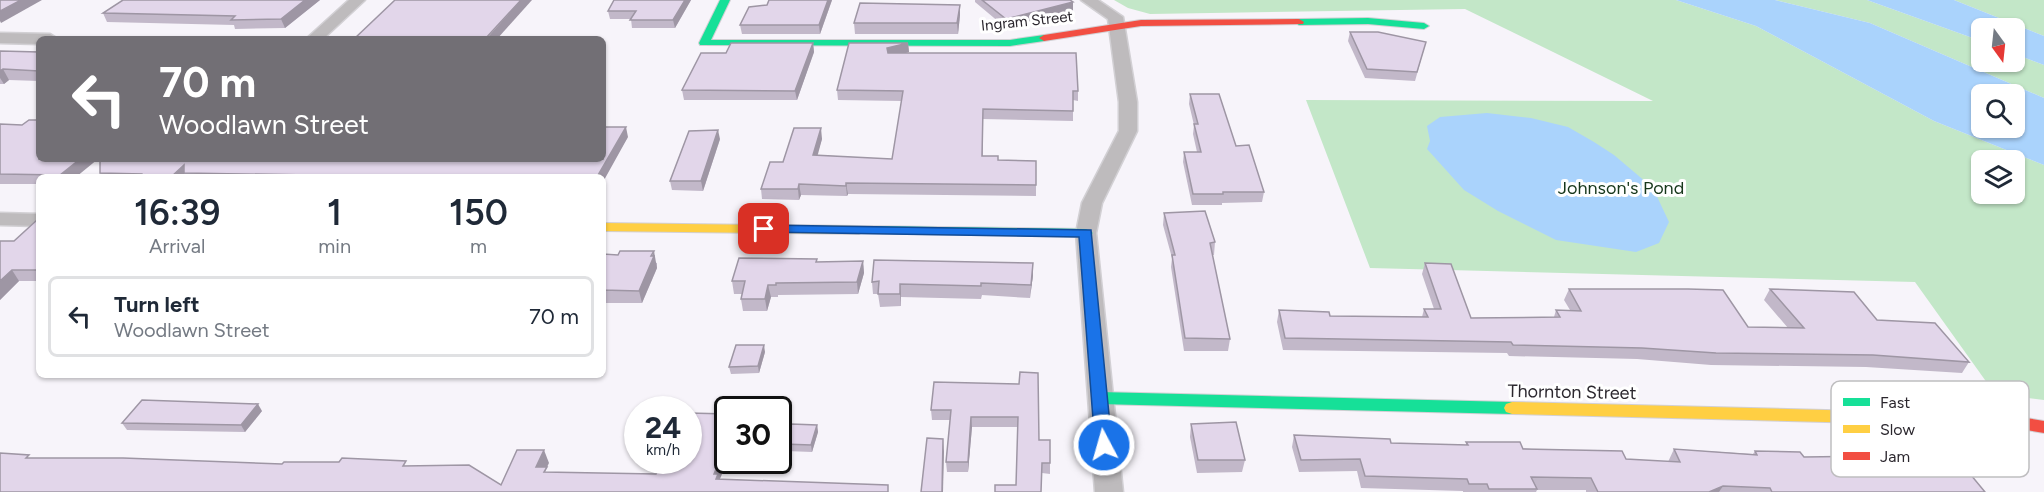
<!DOCTYPE html>
<html lang="en">
<head>
<meta charset="utf-8">
<style>
	body { margin:0; font-family:Figtree,sans-serif; background:#f6f6f7; color:#1f2937; height:100vh; display:flex; flex-direction:column; font-size:22px; white-space:nowrap }
	* { box-sizing:border-box; margin:0 }
	p { font-size:20px; color:#747a83 }
	.icon { flex:none; width:33px; height:33px; fill:none; stroke:currentColor; stroke-width:2; stroke-linecap:round; stroke-linejoin:round }
	.map { position:relative; flex:1; overflow:hidden }
	.details { position:absolute; left:36px; top:174px; width:570px; height:204px; display:flex; flex-direction:column; background:#fff; border-radius:9px; box-shadow:0 2px 4px #0004 }
	.details>* { flex:none }
	.top-card { position:absolute; left:36px; top:36px; width:570px; height:126px; border-radius:9px; box-shadow:0 2px 4px #0004; background:#726f75; color:#fff; overflow:hidden }
	.needle { width:39px; rotate:165deg }
	.fabs { position:absolute; left:1971px; top:18px; display:grid; gap:12px }
	.fabs a { display:grid; place-items:center; width:54px; height:54px; border-radius:9px; background:#fff; box-shadow:0 2px 4px #0004; font-size:30px }
	.speed { position:absolute; left:624px; top:396px; display:flex; gap:12px; font-size:30px; font-weight:700; text-align:center }
	.speed>* { display:grid; place-content:center; width:78px; height:78px; border-radius:50%; background:#fff; box-shadow:0 2px 4px #0004; line-height:1 }
	.speed small { font-size:15px; font-weight:400 }
	.speed .limit { border:3px solid #111; border-radius:9px; background:#fff; color:#111 }
	.pin { position:absolute; display:grid; place-items:center; width:51px; height:51px; color:#fff; margin:-26px; border-radius:12px; box-shadow:0 3px 9px #0006 }
	.me { position:absolute; width:66px; margin:-33px; rotate:354deg; stroke-linejoin:round; filter:drop-shadow(0 0 4px #0008) }
	.turn { display:flex; align-items:center; gap:21px; height:126px; padding:0 24px; font-size:27px }
	.turn .icon { width:78px; height:78px; stroke-width:2.5 }
	.turn b { display:block; font-size:42px; line-height:51px }
	.eta { display:flex; justify-content:space-evenly; align-items:center; height:102px; text-align:center }
	.eta b { font-size:36px; font-weight:600; line-height:42px }
	ul { padding:0; list-style:none }
	li { display:flex; align-items:center; gap:18px; height:81px; margin:0 12px 9px; padding:0 12px; border:3px solid #e0e1e3; border-radius:9px }
	li div { flex:1 }
	li b { display:block; font-size:22px }
	li em { font-style:normal }
	.map>svg:first-child { display:block }
</style>
</head>
<body>
<div class="map">
<svg width="2044" height="492" viewBox="0 0 2044 492">
	<rect width="100%" height="100%" fill="#f7f4fa"/>
	<g fill="#c3e7c8" fill-rule="evenodd">
		<path d="M1114 0H1676L1756 26 1934 121 2044 165V400L1995 394 1915 282 1370 268 1306 100 1653 101 1465 9 1150 14 1128 8ZM1982 160H2014V194H1982Z"/>
		<polygon points="1775,0 1867,0 1981,41 1982,62 2014,62 2015,54 2044,65 2044,98 1870,23"/>
		<polygon points="1954,0 2044,0 2044,36"/>
	</g>
	<g fill="#aad3fc" fill-rule="evenodd">
		<path d="M1676 0H1775L1870 23 2044 98V165L1934 121 1756 26ZM1982 94H2014V128H1982Z"/>
		<polygon points="1867,0 1954,0 2044,36 2044,65 2015,54 2014,28 1982,28 1981,41"/>
		<polygon points="1487,113 1531,118 1568,127 1594,142 1614,155 1653,188 1669,222 1659,243 1636,252 1556,240 1498,211 1464,190 1427,149 1430,141 1427,126 1440,117"/>
	</g>
	<g fill="none" stroke-linecap="round" stroke-linejoin="round">
		<defs>
			<g id="street">
				<polygon points="349,0 365,0 323,39 306,39"/>
				<polygon points="1081,0 1098,0 1123,17 1137,102 1137,131 1102,203 1096,233 1123,492 1095,492 1076,233 1082,203 1119,131 1119,102 1108,19"/>
				<polygon points="0,33 50,34 58,39 39,39 39,44 0,43"/>
				<polygon points="0,213 39,214 39,226 0,225"/>
			</g>
			<g id="fast">
				<polygon points="720,0 730,0 711,40 1010,40 1044,35 1049,38 1044,41 1010,46 700,45 699,43"/>
				<polygon points="1368,18 1424,23 1429,26 1424,29 1368,24 1299,25 1294,22 1299,19"/>
				<polygon points="859,226 1086,229 1093,233 1086,237 854,233 852,230 854,227"/>
				<polygon points="1099,392 1512,402 1518,404 1520,408 1518,412 1512,414 1099,404 1093,402 1091,398 1093,394"/>
			</g>
			<g id="slow">
				<polygon points="603,223 859,226 866,230 859,234 603,231"/>
				<polygon points="1512,402 1864,411 1870,413 1872,417 1870,421 1864,423 1512,414 1506,412 1504,408 1506,404"/>
			</g>
			<g id="jam">
				<polygon points="1299,19 1304,22 1303,24 1141,26 1044,41 1039,38 1044,35 1141,20"/>
				<polygon points="1864,411 2008,415 2044,421 2044,433 2008,427 1864,423 1858,421 1856,417 1858,413"/>
			</g>
		</defs>
		<use href="#street" stroke="#d2d0d4" stroke-width="3"/>
		<use href="#fast" stroke="#d2d0d4" stroke-width="2"/>
		<use href="#slow" stroke="#d2d0d4" stroke-width="2"/>
		<use href="#jam" stroke="#d2d0d4" stroke-width="2"/>
		<use href="#street" fill="#bebbbd" fill-rule="evenodd"/>
		<use href="#fast" fill="#16e098" fill-rule="evenodd"/>
		<use href="#slow" fill="#ffcf43" fill-rule="evenodd"/>
		<use href="#jam" fill="#f24e42" fill-rule="evenodd"/>
	</g>
	<g fill="#c2b8c9">
		<polygon points="123,0 320,0 285,28 235,29 234,25 107,22 103,13"/>
		<polygon points="614,0 691,0 675,28 632,28 631,19 610,19 608,11"/>
		<polygon points="832,0 820,34 742,34 740,25 767,5"/>
		<polygon points="975,0 1070,0 1073,2 1073,10 1006,28 975,2"/>
		<polygon points="960,5 960,15 958,34 855,34 854,23"/>
		<polygon points="1350,32 1426,42 1415,81 1365,78 1348,41"/>
		<polygon points="813,43 814,52 797,100 684,100 682,90 726,53"/>
		<polygon points="908,43 909,52 905,53 1078,91 1078,101 1073,100 1073,121 983,119 983,156 998,160 1036,161 1036,196 848,194 847,196 801,195 799,200 762,199 761,189 783,162 822,139 817,155 892,159 902,101 838,100 837,90"/>
		<polygon points="0,51 39,52 39,81 9,80 4,84 0,84"/>
		<polygon points="1190,94 1236,146 1264,192 1262,202 1222,203 1222,205 1192,205 1183,162 1184,152 1197,152 1193,134 1194,125 1189,104"/>
		<polygon points="0,124 22,125 76,177 39,177 39,184 0,184"/>
		<polygon points="628,137 603,177 102,177 100,173 603,159"/>
		<polygon points="720,139 703,191 672,190 670,181"/>
		<polygon points="1164,213 1215,242 1214,255 1212,255 1230,339 1228,351 1184,351 1171,267 1172,258 1163,225"/>
		<polygon points="39,222 39,281 19,281 0,300 0,241 14,241"/>
		<polygon points="603,254 657,263 657,268 642,303 603,303"/>
		<polygon points="863,261 864,273 858,294 778,295 778,297 771,297 767,311 743,311 741,299 742,294 734,294 732,281 817,262"/>
		<polygon points="1033,263 1033,275 1030,298 982,295 981,299 901,297 901,306 880,307 878,294 873,294 872,282"/>
		<polygon points="1425,263 1471,318 1554,317 1556,310 1570,310 1564,300 1569,289 1748,327 1788,328 1764,300 1770,289 1877,320 1969,362 1962,373 1866,367 1711,365 1637,359 1509,356 1507,353 1283,350 1277,322 1279,310 1330,316 1422,317 1424,309 1434,309 1422,274"/>
		<polygon points="765,352 759,373 731,374 729,367"/>
		<polygon points="1019,384 1039,440 1050,440 1050,474 1042,473 1016,485 1018,427 972,427 968,472 947,472 946,462 950,420 932,420 931,410"/>
		<polygon points="262,411 245,432 127,430 122,423"/>
		<polygon points="1191,424 1245,460 1242,472 1197,473 1190,437"/>
		<polygon points="817,425 818,432 812,452 786,451 784,444"/>
		<polygon points="1294,435 1391,443 1466,445 1466,442 1626,459 1668,462 1674,449 1753,454 1755,451 1804,457 1878,460 1985,492 1586,492 1586,490 1537,490 1536,492 1463,492 1463,491 1361,488 1357,471 1299,472 1292,447"/>
	</g>
	<g fill="#9e96a4">
		<polygon points="21,0 42,0 1,23 0,21 0,11"/>
		<polygon points="305,0 320,0 285,28 281,19"/>
		<polygon points="521,0 532,0 497,39 486,39"/>
		<polygon points="685,0 691,0 675,28 673,20"/>
		<polygon points="828,0 832,0 820,34 819,25"/>
		<polygon points="1073,2 1073,10 1006,28 1006,19"/>
		<polygon points="960,5 960,15 958,34 957,23"/>
		<polygon points="813,43 814,52 797,100 795,91"/>
		<polygon points="908,43 909,52 888,58 887,48"/>
		<polygon points="3,69 9,80 4,84 0,78 0,71"/>
		<polygon points="626,127 628,137 603,182 603,177 597,177"/>
		<polygon points="821,128 822,139 815,165 813,155"/>
		<polygon points="718,130 720,139 703,191 701,181"/>
		<polygon points="80,159 98,159 76,177 62,177 60,175"/>
		<polygon points="184,165 184,173 186,177 171,177"/>
		<polygon points="846,183 848,194 847,196 846,186"/>
		<polygon points="799,184 801,195 799,200 798,189"/>
		<polygon points="654,251 657,268 642,303 639,291"/>
		<polygon points="863,261 864,273 858,294 857,282"/>
		<polygon points="1033,263 1033,275 1030,298 1031,285"/>
		<polygon points="12,270 19,281 0,300 0,281"/>
		<polygon points="900,284 901,297 901,306 900,294"/>
		<polygon points="768,285 771,297 767,311 765,299"/>
		<polygon points="764,345 765,352 759,373 758,366"/>
		<polygon points="258,404 262,411 245,432 241,425"/>
		<polygon points="971,417 972,427 968,472 968,462"/>
		<polygon points="817,425 818,432 812,452 811,445"/>
		<polygon points="943,439 944,452 943,492 942,492"/>
		<polygon points="728,441 728,460 717,486 714,474"/>
		<polygon points="544,450 549,463 541,480 536,467"/>
		<polygon points="1723,486 1719,492 1709,492"/>
	</g>
	<g fill="#e2d6ea" stroke="#9e96a4" stroke-width="1.5">
		<polygon points="0,0 21,0 0,11"/>
		<polygon points="123,0 305,0 281,19 231,20 235,16 103,13"/>
		<polygon points="395,0 521,0 485,39 498,39 354,39"/>
		<polygon points="614,0 685,0 673,20 630,20 636,11 608,11"/>
		<polygon points="769,0 828,0 819,25 740,25 749,7 767,5"/>
		<polygon points="982,0 1070,0 1073,2 1006,19"/>
		<polygon points="860,3 960,5 957,23 854,23"/>
		<polygon points="1350,32 1378,32 1426,42 1417,72 1367,69"/>
		<polygon points="731,43 813,43 795,91 682,90 701,53 726,53"/>
		<polygon points="849,43 908,43 887,48 888,53 1076,53 1078,91 1073,91 1073,111 983,109 982,156 998,156 998,160 1036,161 1036,185 846,183 846,186 799,184 798,189 761,189 770,162 783,162 794,128 821,128 813,155 892,159 903,91 837,90"/>
		<polygon points="0,51 39,52 39,71 3,69 0,71"/>
		<polygon points="1190,94 1219,94 1236,146 1249,145 1264,192 1223,192 1223,194 1193,194 1184,152 1201,152 1194,124 1198,124"/>
		<polygon points="29,120 39,120 39,159 80,159 60,175 0,174 0,124 22,125"/>
		<polygon points="603,127 626,127 597,177 307,177 309,175 184,173 184,165 171,177 137,177 141,174 100,173 100,159 603,159"/>
		<polygon points="718,130 701,181 670,181 689,131"/>
		<polygon points="1205,211 1215,242 1210,243 1230,339 1185,338 1172,255 1175,255 1164,213"/>
		<polygon points="37,220 39,222 39,246 38,247 39,247 39,270 12,270 0,281 0,241 14,241"/>
		<polygon points="620,251 654,251 651,256 654,256 639,291 603,290 603,254 618,255"/>
		<polygon points="739,258 817,259 816,262 863,261 857,282 776,283 776,285 768,285 765,299 741,299 745,281 732,281"/>
		<polygon points="874,260 1033,263 1031,285 981,283 981,286 900,284 900,294 878,294 879,281 872,282"/>
		<polygon points="1425,263 1451,264 1471,318 1560,317 1556,310 1581,311 1569,289 1688,289 1723,290 1748,327 1804,328 1770,289 1854,292 1877,320 1935,323 1969,362 1873,355 1716,353 1642,348 1513,345 1511,342 1285,338 1279,310 1329,312 1330,316 1428,317 1424,309 1441,309"/>
		<polygon points="736,345 764,345 758,366 729,367"/>
		<polygon points="1020,372 1038,373 1039,440 1050,440 1050,463 1042,463 1041,492 995,492 995,485 1016,485 1018,417 971,417 968,462 946,462 951,410 931,410 934,382 1019,384"/>
		<polygon points="142,400 258,404 241,425 122,423"/>
		<polygon points="688,413 728,414 728,441 714,474 718,474 716,479 888,485 888,492 0,492 0,453 29,455 26,458 123,458 282,464 284,462 339,462 342,458 406,461 403,466 469,465 501,485 517,450 544,450 536,467 547,467 544,472 656,474 662,460 688,460"/>
		<polygon points="1236,422 1245,460 1198,460 1191,424"/>
		<polygon points="791,424 817,425 811,445 784,444"/>
		<polygon points="1294,435 1390,439 1391,443 1468,445 1466,442 1520,442 1523,449 1622,451 1626,459 1680,462 1674,449 1757,455 1755,451 1800,452 1804,457 1875,456 1878,460 1961,463 1985,492 1772,492 1770,488 1723,486 1709,492 1598,492 1591,478 1531,477 1537,489 1489,489 1487,484 1469,484 1467,479 1365,476 1360,459 1301,460"/>
		<polygon points="927,438 943,439 942,492 921,492"/>
	</g>
	<polygon fill="#1a73e8" stroke="#114b97" stroke-width="1.5" points="764,225 1091,230 1112,445 1110,449 1104,451 1098,449 1095,445 1079,237 759,232 757,229 759,226"/>
	<g text-anchor="middle" dominant-baseline="central" stroke-width="6" stroke-linejoin="round" paint-order="stroke">
		<g font-size="15" fill="#2b272e" stroke="#fff">
			<text transform="translate(1027 21) rotate(-6)">Ingram Street</text>
		</g>
		<g font-size="18" fill="#16371b" stroke="#fff">
			<text x="1621" y="188">Johnson's Pond</text>
		</g>
		<g font-size="18" fill="#2b272e" stroke="#fff">
			<text transform="translate(1572 392) rotate(1)">Thornton Street</text>
		</g>
	</g>
	<rect x="1831" y="381" width="198" height="96" rx="9" fill="#fff" stroke="#bfbec0" stroke-width="1.5"/>
	<rect x="1843" y="398" width="27" height="8" fill="#16e098"/>
	<rect x="1843" y="425" width="27" height="8" fill="#ffcf43"/>
	<rect x="1843" y="452" width="27" height="8" fill="#f24e42"/>
	<g font-size="16" fill="#2b272e">
		<text x="1880" y="408">Fast</text>
		<text x="1880" y="435">Slow</text>
		<text x="1880" y="462">Jam</text>
	</g>
</svg>
<div class="fabs">
<a><svg class="needle" viewBox="-14 -14 28 28"><path d="M0-13l5 13h-10z" fill="#e53935"/><path d="M0 13l5-13h-10z" fill="#747a83"/></svg></a>
<a><svg class="icon" aria-label="search" viewBox="0 0 24 24"><circle cx="10" cy="10" r="6"/><path d="M15 15l6 6"/></svg></a>
<a><svg class="icon" aria-label="layers" viewBox="0 0 24 24"><path d="M12 4l9 5-9 5-9-5zM3 14l9 5 9-5"/></svg></a>
</div>
<div class="speed"><div>24<small>km/h</small></div><div class="limit">30</div></div>
<div class="pin" style="left:764px;top:229px;background:#d93025"><svg class="icon" aria-label="arrive" viewBox="0 0 24 24"><path d="M6 21V4h12l-3 4 3 4H6"/></svg></div>
<svg class="me" style="left:1104px;top:445px" viewBox="-20 -20 40 40"><circle r="17" fill="#1a73e8" stroke="#fff" stroke-width="3"/><path d="M0-11L8 9 0 5-8 9z" fill="#fff"/></svg>
<div class="top-card">
<div class="turn"><svg class="icon" aria-label="left" viewBox="0 0 24 24"><path d="M17 20v-9H6M10 6l-5 5 5 5"/></svg><div><b>70 m</b>Woodlawn Street</div></div>
</div>
<section class="details">
<div class="eta">
<div><b>16:39</b><p>Arrival</p></div>
<div><b>1</b><p>min</p></div>
<div><b>150</b><p>m</p></div>
</div>
<ul>
<li><svg class="icon" aria-label="left" viewBox="0 0 24 24"><path d="M17 20v-9H6M10 6l-5 5 5 5"/></svg><div><b>Turn left</b><p>Woodlawn Street</p></div><em>70 m</em></li>
</ul>
</section>
</div>
</body>
</html>
